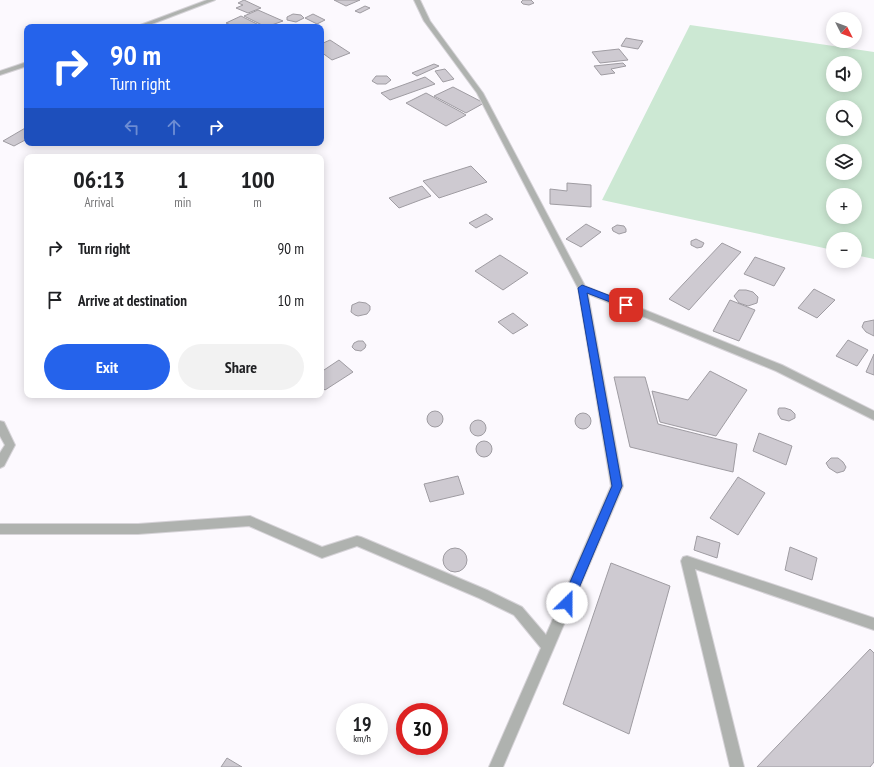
<!DOCTYPE html>
<html lang="en">
<head>
<meta charset="utf-8">
<style>
	body { margin:0; font-family:"PT Sans Narrow",sans-serif; background:#f2f2f2; color:#202124; height:100vh; display:flex; flex-direction:column; font-size:15px; white-space:nowrap }
	* { box-sizing:border-box; margin:0 }
	p { font-size:13px; color:#757577 }
	.icon { flex:none; width:22px; height:22px; fill:none; stroke:currentColor; stroke-width:2; stroke-linecap:round; stroke-linejoin:round }
	.map { position:relative; flex:1; overflow:hidden }
	.side { position:absolute; left:24px; top:154px; width:300px; height:244px; display:flex; flex-direction:column; background:#fff; border-radius:8px; box-shadow:0 2px 10px #0003 }
	.side>* { flex:none }
	.guide { position:absolute; left:24px; top:24px; width:300px; height:122px; border-radius:8px; box-shadow:0 2px 10px #0003; background:#2563eb; color:#fff; overflow:hidden }
	.needle { width:26px; rotate:132deg }
	.buttons { position:absolute; left:826px; top:12px; display:grid; gap:8px }
	.buttons a { display:grid; place-items:center; width:36px; height:36px; border-radius:50%; background:#fff; box-shadow:0 2px 10px #0003; font-size:20px }
	.speed { position:absolute; left:336px; top:703px; display:flex; gap:8px; font-size:20px; font-weight:700; text-align:center }
	.speed>* { display:grid; place-content:center; width:52px; height:52px; border-radius:50%; background:#fff; box-shadow:0 2px 10px #0003; line-height:1 }
	.speed small { font-size:10px; font-weight:400 }
	.speed .limit { border:6px solid #d22; background:#fff; color:#111 }
	.pin { position:absolute; display:grid; place-items:center; width:34px; height:34px; color:#fff; margin:-17px; border-radius:8px; box-shadow:0 2px 6px #0006 }
	.me { position:absolute; width:44px; margin:-22px; rotate:23deg; stroke-linejoin:round; filter:drop-shadow(0 0 3px #0008) }
	.turn { display:flex; align-items:center; gap:14px; height:84px; padding:0 20px; font-size:18px }
	.turn .icon { width:52px; height:52px; stroke-width:2.5 }
	.turn b { display:block; font-size:28px; line-height:34px }
	.lanes { display:flex; align-items:center; height:38px; padding:0 20px; background:#0003; justify-content:center; gap:20px; direction:ltr }
	.lanes .off { opacity:.35 }
	.eta { display:flex; justify-content:space-evenly; align-items:center; height:68px; text-align:center }
	.eta b { font-size:24px; font-weight:700; line-height:28px }
	.primary-button { display:flex; gap:8px; margin-top:auto; padding:8px 20px }
	.primary-button a { flex:1; height:46px; border-radius:24px; background:#2563eb; color:#fff; font-size:16px; font-weight:700; line-height:46px; text-align:center }
	.primary-button a+a { background:#f2f2f2; color:#202124 }
	ul { padding:0; list-style:none }
	li { display:flex; align-items:center; gap:12px; height:52px; padding:0 20px }
	li div { flex:1 }
	li b { display:block; font-size:15px }
	li em { font-style:normal }
	.map>svg:first-child { display:block }
</style>
</head>
<body>
<div class="map">
<svg width="874" height="767" viewBox="0 0 874 767">
	<rect width="100%" height="100%" fill="#fcf9fe"/>
	<path fill="#cce8d3" fill-rule="evenodd" d="M690 25 874 52V259L855 255V239H833V250L602 200ZM833 63H855V85H833ZM833 107H855V129H833ZM833 151H855V173H833ZM833 195H855V217H833Z"/>
	<g fill="#cecad1" stroke="#9f9ca2">
		<polygon points="244,0 261,8 248,13 236,8 243,5 238,3"/>
		<polygon points="334,0 360,0 346,6"/>
		<polygon points="523,0 531,0 534,3 529,5 523,4 521,2"/>
		<polygon points="365,6 370,8 360,13 355,11"/>
		<polygon points="258,10 283,21 266,27 244,16"/>
		<polygon points="293,14 301,15 304,18 296,22 287,20 287,17"/>
		<polygon points="313,14 325,20 317,24 305,18"/>
		<polygon points="241,16 263,27 235,27 226,23"/>
		<polygon points="626,38 643,41 638,49 621,46"/>
		<polygon points="330,40 350,53 332,60 321,52 321,44"/>
		<polygon points="619,49 628,60 600,63 592,52"/>
		<polygon points="623,63 626,66 611,69 615,73 601,75 594,66"/>
		<polygon points="434,64 439,66 417,76 412,73"/>
		<polygon points="445,69 454,79 443,82 435,71"/>
		<polygon points="376,76 387,76 391,80 386,84 377,84 372,81"/>
		<polygon points="425,77 435,84 390,100 381,93"/>
		<polygon points="453,87 484,103 466,113 434,96"/>
		<polygon points="426,93 461,112 466,115 446,126 406,103"/>
		<polygon points="27,127 27,139 14,146 3,141"/>
		<polygon points="471,166 487,182 439,198 423,181"/>
		<polygon points="567,183 591,185 591,207 550,204 550,189 567,191"/>
		<polygon points="422,186 431,196 399,208 389,198"/>
		<polygon points="486,214 493,219 476,228 469,223"/>
		<polygon points="586,224 601,232 581,247 566,239"/>
		<polygon points="617,225 624,226 626,229 626,232 619,234 613,231 612,228"/>
		<polygon points="696,239 704,243 702,247 697,248 691,245 691,241"/>
		<polygon points="722,243 741,252 689,310 669,299"/>
		<polygon points="500,255 528,273 503,290 475,271"/>
		<polygon points="755,257 785,268 774,286 744,274"/>
		<polygon points="814,289 835,300 817,318 798,308"/>
		<polygon points="739,290 746,290 753,292 758,297 757,303 748,306 739,303 734,296"/>
		<polygon points="730,300 755,310 739,341 713,331"/>
		<polygon points="359,302 366,303 370,306 370,310 367,314 358,316 355,315 351,312 352,305"/>
		<polygon points="513,313 528,325 513,334 498,322"/>
		<polygon points="874,320 874,336 866,332 862,327 864,322"/>
		<polygon points="848,340 868,350 857,366 836,356"/>
		<polygon points="358,341 363,341 366,345 365,348 361,351 355,350 352,347 354,343"/>
		<polygon points="874,354 874,375 866,372"/>
		<polygon points="339,360 353,372 325,390 321,387 321,372"/>
		<polygon points="710,371 747,390 716,436 660,422 652,391 688,400"/>
		<polygon points="614,377 645,377 658,424 737,444 733,472 630,447"/>
		<polygon points="779,408 785,408 791,410 795,414 795,418 789,421 781,419 778,414 778,410"/>
		<circle cx="435" cy="419" r="8"/>
		<circle cx="583" cy="421" r="8"/>
		<circle cx="478" cy="428" r="8"/>
		<polygon points="759,433 792,446 786,465 753,451"/>
		<circle cx="484" cy="449" r="8"/>
		<polygon points="831,458 838,458 843,462 846,467 844,471 837,473 829,468 826,463"/>
		<polygon points="458,476 464,494 430,502 424,484"/>
		<polygon points="738,477 765,493 738,535 710,518"/>
		<polygon points="697,536 720,543 717,558 694,550"/>
		<polygon points="790,547 817,558 812,580 785,570"/>
		<circle cx="455" cy="560" r="12"/>
		<polygon points="611,563 670,586 629,734 563,704"/>
		<polygon points="870,649 874,653 874,762 870,767 757,767"/>
		<polygon points="227,758 242,767 221,767"/>
	</g>
	<g fill="none" stroke-linecap="round" stroke-linejoin="round">
		<defs>
			<g id="minor">
				<polygon points="207,0 215,0 144,27 135,27"/>
				<polygon points="414,0 420,0 430,21 483,93 585,286 782,365 874,411 874,420 776,371 588,294 623,486 503,767 489,767 541,648 514,615 479,598 357,546 322,558 249,526 138,534 0,534 0,524 138,524 250,516 322,547 357,536 361,537 487,590 522,607 546,635 611,486 578,288 477,93 424,21"/>
				<polygon points="27,62 27,66 0,75 0,71"/>
				<polygon points="0,421 4,422 15,445 4,466 0,468 0,453 5,445 0,436"/>
				<polygon points="687,556 874,618 874,630 695,569 744,767 730,767 681,561 683,557"/>
			</g>
		</defs>
		<use href="#minor" stroke="#d6d3d8" stroke-width="2"/>
		<use href="#minor" fill="#afb2af" fill-rule="evenodd"/>
	</g>
	<polygon fill="#2563eb" stroke="#184099" points="582,285 629,303 630,305 626,308 587,293 622,486 571,607 567,608 563,607 561,603 612,486 578,288"/>
</svg>
<div class="buttons">
<a><svg class="needle" viewBox="-14 -14 28 28"><path d="M0-13l5 13h-10z" fill="#e53935"/><path d="M0 13l5-13h-10z" fill="#757577"/></svg></a>
<a><svg class="icon" aria-label="sound" viewBox="0 0 24 24"><path d="M4 9h4l5-4v14l-5-4H4zM17 9q2 3 0 6"/></svg></a>
<a><svg class="icon" aria-label="search" viewBox="0 0 24 24"><circle cx="10" cy="10" r="6"/><path d="M15 15l6 6"/></svg></a>
<a><svg class="icon" aria-label="layers" viewBox="0 0 24 24"><path d="M12 4l9 5-9 5-9-5zM3 14l9 5 9-5"/></svg></a>
<a>+</a>
<a>−</a>
</div>
<div class="speed"><div>19<small>km/h</small></div><div class="limit">30</div></div>
<div class="pin" style="left:626px;top:305px;background:#d93025"><svg class="icon" aria-label="arrive" viewBox="0 0 24 24"><path d="M6 21V4h12l-3 4 3 4H6"/></svg></div>
<svg class="me" style="left:567px;top:603px" viewBox="-20 -20 40 40"><circle r="19" fill="#fff"/><path d="M0-13L10 11 0 6-10 11z" fill="#2563eb"/></svg>
<div class="guide">
<div class="turn"><svg class="icon" aria-label="right" viewBox="0 0 24 24"><path d="M7 20v-9h11M14 6l5 5-5 5"/></svg><div><b>90 m</b>Turn right</div></div>
<div class="lanes"><svg class="icon off" aria-label="left" viewBox="0 0 24 24"><path d="M17 20v-9H6M10 6l-5 5 5 5"/></svg><svg class="icon off" aria-label="ahead" viewBox="0 0 24 24"><path d="M12 20V5M6 11l6-6 6 6"/></svg><svg class="icon" aria-label="right" viewBox="0 0 24 24"><path d="M7 20v-9h11M14 6l5 5-5 5"/></svg></div>
</div>
<section class="side">
<div class="eta">
<div><b>06:13</b><p>Arrival</p></div>
<div><b>1</b><p>min</p></div>
<div><b>100</b><p>m</p></div>
</div>
<ul>
<li><svg class="icon" aria-label="right" viewBox="0 0 24 24"><path d="M7 20v-9h11M14 6l5 5-5 5"/></svg><div><b>Turn right</b></div><em>90 m</em></li>
<li><svg class="icon" aria-label="arrive" viewBox="0 0 24 24"><path d="M6 21V4h12l-3 4 3 4H6"/></svg><div><b>Arrive at destination</b></div><em>10 m</em></li>
</ul>
<div class="primary-button"><a>Exit</a><a>Share</a></div>
</section>
</div>
</body>
</html>
